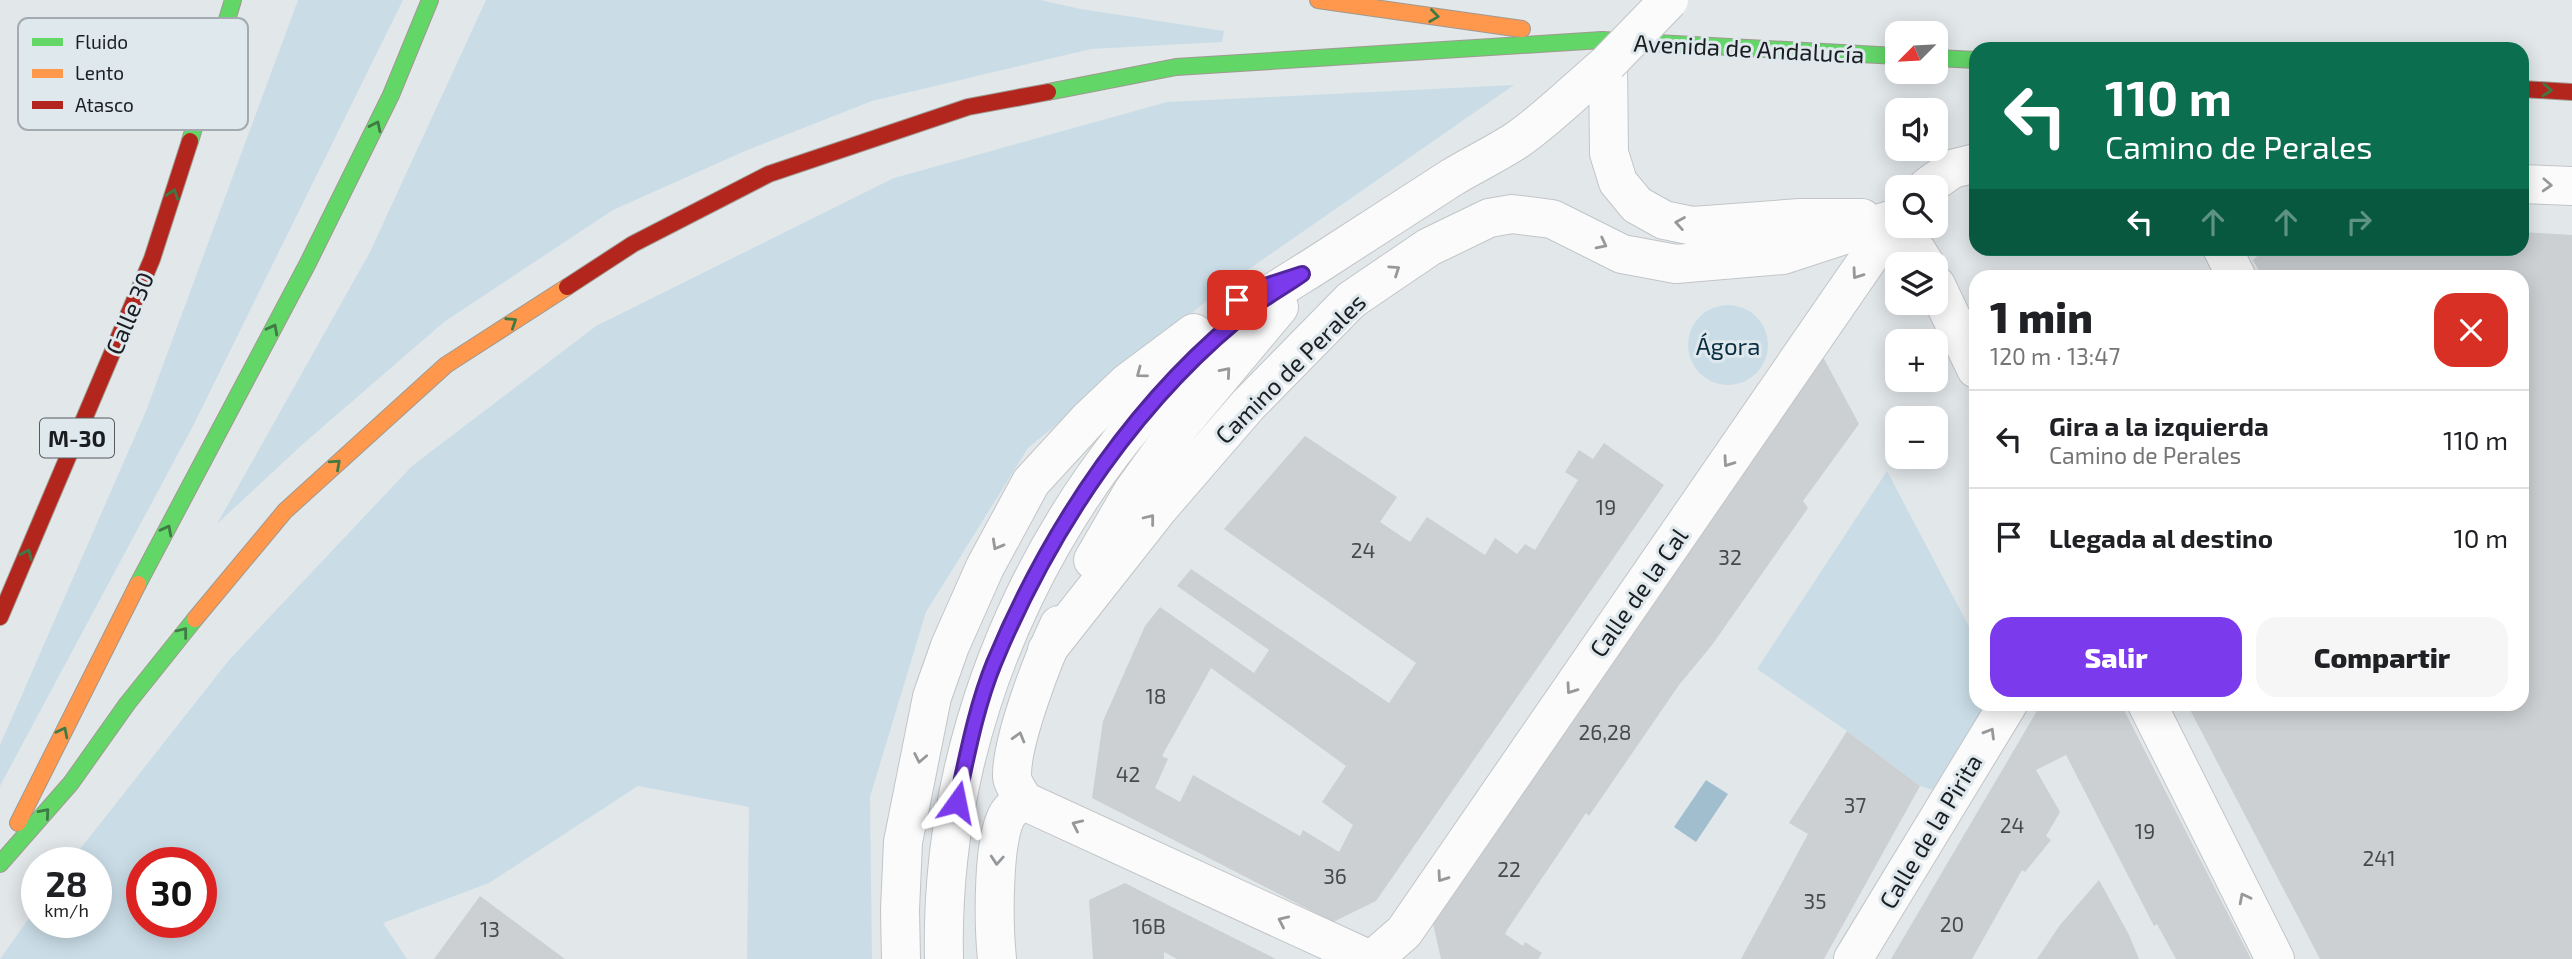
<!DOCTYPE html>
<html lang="es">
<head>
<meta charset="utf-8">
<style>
	body { margin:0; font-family:"Exo 2",sans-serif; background:#f6f6f6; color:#202124; height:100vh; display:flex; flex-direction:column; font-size:26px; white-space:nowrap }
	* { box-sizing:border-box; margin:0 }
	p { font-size:23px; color:#757577 }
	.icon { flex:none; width:38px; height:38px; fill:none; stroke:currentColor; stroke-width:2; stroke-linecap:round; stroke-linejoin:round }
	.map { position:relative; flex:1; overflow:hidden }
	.drawer { position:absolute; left:1969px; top:270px; width:560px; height:441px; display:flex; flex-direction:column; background:#fff; border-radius:21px; box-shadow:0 4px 18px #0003 }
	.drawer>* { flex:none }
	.top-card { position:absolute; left:1969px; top:42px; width:560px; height:214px; border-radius:21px; box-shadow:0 4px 18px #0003; background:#0b6e4f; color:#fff; overflow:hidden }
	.needle { width:46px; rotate:246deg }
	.fabs { position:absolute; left:1885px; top:21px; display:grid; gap:14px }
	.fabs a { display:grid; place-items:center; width:63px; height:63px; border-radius:14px; background:#fff; box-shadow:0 4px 18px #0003; font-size:35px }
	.speed { position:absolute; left:21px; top:847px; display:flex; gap:14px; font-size:35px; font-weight:700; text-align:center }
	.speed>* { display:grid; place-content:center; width:91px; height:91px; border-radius:50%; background:#fff; box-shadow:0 4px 18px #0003; line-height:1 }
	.speed small { font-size:18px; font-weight:400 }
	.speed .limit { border:10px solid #d22; background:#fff; color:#111 }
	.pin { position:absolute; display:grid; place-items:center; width:60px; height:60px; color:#fff; margin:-30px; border-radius:14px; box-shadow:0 4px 10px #0006 }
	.me { position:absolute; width:77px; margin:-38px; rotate:12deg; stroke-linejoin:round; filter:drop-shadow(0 0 5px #0008) }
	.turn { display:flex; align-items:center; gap:24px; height:147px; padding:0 21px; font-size:32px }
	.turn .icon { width:91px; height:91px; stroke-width:2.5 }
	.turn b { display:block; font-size:49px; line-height:60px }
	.lanes { display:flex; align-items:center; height:66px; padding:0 21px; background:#0003; justify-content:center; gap:35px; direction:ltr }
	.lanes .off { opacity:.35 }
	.round { display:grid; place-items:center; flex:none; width:74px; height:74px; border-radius:21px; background:#f6f6f6 }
	.overview { display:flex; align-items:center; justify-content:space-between; height:119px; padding:0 21px }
	h1 { font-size:42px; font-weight:800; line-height:52px }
	.cta { display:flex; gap:14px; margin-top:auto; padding:14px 21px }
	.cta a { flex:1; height:80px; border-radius:21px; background:#7c3aed; color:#fff; font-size:28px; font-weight:800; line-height:80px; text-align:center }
	.cta a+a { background:#f6f6f6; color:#202124 }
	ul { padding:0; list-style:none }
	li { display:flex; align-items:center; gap:21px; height:98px; padding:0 21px; border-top:2px solid #e0e0e0 }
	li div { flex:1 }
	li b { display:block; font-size:26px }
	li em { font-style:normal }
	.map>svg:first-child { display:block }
</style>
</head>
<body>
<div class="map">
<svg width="2572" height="959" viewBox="0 0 2572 959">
	<rect width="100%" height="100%" fill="#e2e7ea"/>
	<g fill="#cadde7" fill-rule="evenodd">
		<polygon points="298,0 403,0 194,424 0,786 0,745 146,411"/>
		<polygon points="486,0 1040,0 1081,9 1224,31 1222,42 1091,49 872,101 745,151 613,210 444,322 303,444 217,524 370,252"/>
		<path d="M1514 85 1226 285 1028 448 926 612 870 797 872 959H747L749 807 638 786 489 883 383 923 407 959H0L37 907V922H96V863H69L229 660 412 466 596 326 894 178 1167 102ZM142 863H201V922H142Z"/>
		<circle cx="1728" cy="345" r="40"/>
		<polygon points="1887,471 1976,640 1976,704 1995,704 1939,792 1920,786 1847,731 1757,669"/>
	</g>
	<polygon fill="#a1becf" points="1706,780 1728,794 1696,842 1674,827"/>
	<g fill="#ccd0d2" fill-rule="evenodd">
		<polygon points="2522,232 2572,235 2572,959 2320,959 2187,704 2522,704 2522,276 2262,276 2253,260 2266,248 2522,248"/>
		<polygon points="1823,357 1859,424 1803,501 1808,508 1712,645 1679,685 1589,816 1586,813 1507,930 1505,934 1523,946 1525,942 1542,953 1538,959 1441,959 1433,924"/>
		<path d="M1305 436 1397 497 1380 522 1410 542 1427 517 1485 555 1495 538 1517 554 1525 544 1535 550 1578 480 1565 472 1579 450 1593 459 1604 443 1664 485 1376 901 1333 922 1092 798 1103 721 1145 626 1160 607 1254 673 1269 650 1177 586 1191 569 1389 703 1416 663 1224 529ZM1211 668 1346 766 1322 802 1353 825 1339 852 1303 830 1300 836 1193 775 1180 802 1155 788 1168 759 1162 756Z"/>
		<polygon points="2041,704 2121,704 2251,959 2176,959 2157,924 2154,926 2066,755 2036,770 2060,812 2046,836 2051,840 2025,872 2022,870 1972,959 1891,959"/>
		<polygon points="1847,731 1920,786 1824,959 1741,959 1808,834 1789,823"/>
		<polygon points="2099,880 2129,935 2139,959 2037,959 2060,925"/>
		<polygon points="1125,883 1162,902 1276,959 1177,959 1164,952 1164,959 1093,959 1089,900"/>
		<polygon points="480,896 565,959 434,959"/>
	</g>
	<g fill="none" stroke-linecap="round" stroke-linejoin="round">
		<defs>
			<g id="street">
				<polyline points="1608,63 1609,153 1618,182 1637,205 1664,220 1693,226 1800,218 1862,218"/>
				<polyline points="2522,184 2572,186"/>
				<polyline points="1927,187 1952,169 1976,163"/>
				<polyline points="1901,226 1925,264"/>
				<polyline points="2222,248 2236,276"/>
				<polyline points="1936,285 1976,369"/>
				<polyline points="1093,560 1133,491 1182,423 1279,307"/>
				<polyline points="1047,650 1159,508 1248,405 1351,300 1429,247 1489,218 1512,214 1552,219 1622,254 1676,264 1783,255 1896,218"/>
				<polyline points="2147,704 2275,959"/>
				<path d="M1024 801C1020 794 1013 785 1012 777 1011 741 1043 659 1059 625"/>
				<polyline points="1024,801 1368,959"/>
				<polyline points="901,959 900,910 903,842 932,697 950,646 985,567 1031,482 1088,420 1127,383 1194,333"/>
				<path d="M944 959C938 708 1061 459 1257 304 1277 288 1300 276 1321 262 1365 234 1407 206 1451 178 1472 165 1496 154 1517 140 1549 118 1578 88 1608 63"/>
				<path d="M997 959C994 930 991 832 1010 811 1014 807 1020 804 1024 801"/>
				<polyline points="1373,959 1404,932 1897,217"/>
				<polyline points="1853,959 2008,704"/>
			</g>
			<g id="fast">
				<polyline points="1602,40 1897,56"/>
				<polyline points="1936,58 1976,60"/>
				<polyline points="1048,92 1176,67 1602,40"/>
				<polyline points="190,141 233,0"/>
				<polyline points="138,584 308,263 391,95 430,0"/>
				<polyline points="0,864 71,783 127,704 195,619"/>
			</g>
			<g id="slow">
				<polyline points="1318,0 1522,29"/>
				<polyline points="195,619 285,511 446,365 567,287"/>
				<polyline points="18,823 138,584"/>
			</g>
			<g id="jam">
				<polyline points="2522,89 2572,92"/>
				<polyline points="567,287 633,244 769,174 968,107 1048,92"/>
				<polyline points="0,617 152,259 190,141"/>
			</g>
		</defs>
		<use href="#street" stroke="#c2c5c7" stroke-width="40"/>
		<use href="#fast" stroke="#9f9990" stroke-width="18"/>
		<use href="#slow" stroke="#9f9990" stroke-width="18"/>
		<use href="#jam" stroke="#9f9990" stroke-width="18"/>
		<use href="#street" stroke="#fbfbfc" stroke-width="38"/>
		<use href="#fast" stroke="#63d668" stroke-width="16"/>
		<use href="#slow" stroke="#ff974d" stroke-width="16"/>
		<use href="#jam" stroke="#b3261e" stroke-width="16"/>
		<defs>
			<polyline id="street-bridge" points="1608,63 1669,0"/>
		</defs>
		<use href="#street-bridge" stroke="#c2c5c7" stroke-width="40" stroke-linecap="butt"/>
		<use href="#street-bridge" stroke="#fbfbfc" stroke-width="38"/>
	</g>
	<defs><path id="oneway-chevron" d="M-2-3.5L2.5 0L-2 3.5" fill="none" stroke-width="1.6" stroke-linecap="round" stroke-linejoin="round" transform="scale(1.75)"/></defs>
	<g stroke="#3f7a44">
		<use href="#oneway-chevron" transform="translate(1434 16) rotate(8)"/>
		<use href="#oneway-chevron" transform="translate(2547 90) rotate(3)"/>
		<use href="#oneway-chevron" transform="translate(376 126) rotate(-64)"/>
		<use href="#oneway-chevron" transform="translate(173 194) rotate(-72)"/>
		<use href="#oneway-chevron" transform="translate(512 322) rotate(-33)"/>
		<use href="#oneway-chevron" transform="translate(273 329) rotate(-62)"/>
		<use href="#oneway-chevron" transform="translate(336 464) rotate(-42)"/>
		<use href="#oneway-chevron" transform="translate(167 530) rotate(-62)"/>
		<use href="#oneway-chevron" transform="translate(27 554) rotate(-67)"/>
		<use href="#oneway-chevron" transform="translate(183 632) rotate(-52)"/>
		<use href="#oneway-chevron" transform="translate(63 732) rotate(-63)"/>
		<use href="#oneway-chevron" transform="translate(45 813) rotate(-49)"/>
	</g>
	<g stroke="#969899">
		<use href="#oneway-chevron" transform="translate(2547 185) rotate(3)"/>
		<use href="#oneway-chevron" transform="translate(1680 223) rotate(-170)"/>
		<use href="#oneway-chevron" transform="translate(1602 244) rotate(27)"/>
		<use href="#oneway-chevron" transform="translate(1395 270) rotate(-34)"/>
		<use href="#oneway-chevron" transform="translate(1857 274) rotate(125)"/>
		<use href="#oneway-chevron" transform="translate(1226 372) rotate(-49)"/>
		<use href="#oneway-chevron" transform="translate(1141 373) rotate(143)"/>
		<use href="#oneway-chevron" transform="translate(1728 462) rotate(125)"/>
		<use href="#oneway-chevron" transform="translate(1150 519) rotate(-52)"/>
		<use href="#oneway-chevron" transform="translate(997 545) rotate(119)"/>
		<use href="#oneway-chevron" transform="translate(1571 689) rotate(125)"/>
		<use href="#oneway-chevron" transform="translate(1990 733) rotate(-59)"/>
		<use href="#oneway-chevron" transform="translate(1019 737) rotate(-74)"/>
		<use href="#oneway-chevron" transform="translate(920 758) rotate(101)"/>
		<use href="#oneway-chevron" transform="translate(1077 825) rotate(-155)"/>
		<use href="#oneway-chevron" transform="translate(997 860) rotate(94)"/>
		<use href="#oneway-chevron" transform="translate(1442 877) rotate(125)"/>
		<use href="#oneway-chevron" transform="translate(2244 898) rotate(-117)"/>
		<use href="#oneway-chevron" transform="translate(1283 921) rotate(-155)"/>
	</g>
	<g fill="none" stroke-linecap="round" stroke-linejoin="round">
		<defs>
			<path id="route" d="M957 802C967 756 976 707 994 663 1051 526 1139 394 1258 303 1272 293 1288 284 1302 274L1262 287 1237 300"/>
		</defs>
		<use href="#route" stroke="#51269a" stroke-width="18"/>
		<use href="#route" stroke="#7c3aed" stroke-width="12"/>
	</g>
	<g text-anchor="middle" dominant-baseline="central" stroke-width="6" stroke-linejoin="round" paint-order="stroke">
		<g font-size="21" fill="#474a4c">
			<text x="1606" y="506">19</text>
			<text x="1363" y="549">24</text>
			<text x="1730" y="556">32</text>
			<text x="1156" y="695">18</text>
			<text x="1605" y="731">26,28</text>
			<text x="1128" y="773">42</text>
			<text x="1855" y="804">37</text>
			<text x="2012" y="824">24</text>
			<text x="2145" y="830">19</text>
			<text x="2379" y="857">241</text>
			<text x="1509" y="868">22</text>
			<text x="1335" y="875">36</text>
			<text x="1815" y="900">35</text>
			<text x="1952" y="923">20</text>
			<text x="1149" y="925">16B</text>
			<text x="490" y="928">13</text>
		</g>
		<rect fill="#dee8ed" stroke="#565b5e" stroke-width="2" x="40" y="418.5" width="74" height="39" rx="5"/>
		<g font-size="23" font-weight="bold" fill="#1b1e20">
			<text x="77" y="438">M-30</text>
		</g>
		<g font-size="24" fill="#1b1e20" stroke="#dee8ed">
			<text transform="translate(1749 48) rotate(3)">Avenida de Andalucía</text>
			<text transform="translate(129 313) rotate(-67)">Calle 30</text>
			<text transform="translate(1290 368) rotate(-45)">Camino de Perales</text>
			<text transform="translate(1638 592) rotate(-55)">Calle de la Cal</text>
			<text transform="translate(1930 831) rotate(-59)">Calle de la Pirita</text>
		</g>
		<g font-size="24" fill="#0b2f40" stroke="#dee8ed">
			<text x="1728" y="345">Ágora</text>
		</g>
	</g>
	<rect x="18" y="18" width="230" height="112" rx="10" fill="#dee8ed" stroke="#a4abb0" stroke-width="2"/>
	<rect x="32" y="38" width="31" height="8" fill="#63d668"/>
	<rect x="32" y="69" width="31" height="9" fill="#ff974d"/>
	<rect x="32" y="101" width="31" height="8" fill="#b3261e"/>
	<g font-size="19" fill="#1b1e20">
		<text x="75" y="49">Fluido</text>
		<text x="75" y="80">Lento</text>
		<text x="75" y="112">Atasco</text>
	</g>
</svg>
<div class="fabs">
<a><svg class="needle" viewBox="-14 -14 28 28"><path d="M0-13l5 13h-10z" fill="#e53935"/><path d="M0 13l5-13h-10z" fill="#757577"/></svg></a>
<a><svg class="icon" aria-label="sound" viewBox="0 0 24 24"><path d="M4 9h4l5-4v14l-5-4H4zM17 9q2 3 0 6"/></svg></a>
<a><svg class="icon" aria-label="search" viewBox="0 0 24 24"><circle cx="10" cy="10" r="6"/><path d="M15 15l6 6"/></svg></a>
<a><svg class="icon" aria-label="layers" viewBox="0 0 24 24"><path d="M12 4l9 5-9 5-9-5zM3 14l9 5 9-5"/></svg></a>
<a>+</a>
<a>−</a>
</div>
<div class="speed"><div>28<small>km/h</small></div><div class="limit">30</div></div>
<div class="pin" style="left:1237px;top:300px;background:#d93025"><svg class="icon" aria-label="arrive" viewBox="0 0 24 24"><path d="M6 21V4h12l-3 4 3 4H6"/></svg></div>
<svg class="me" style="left:957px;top:802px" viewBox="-20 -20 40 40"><path d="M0-17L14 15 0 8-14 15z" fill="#7c3aed" stroke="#fff" stroke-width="4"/></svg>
<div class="top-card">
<div class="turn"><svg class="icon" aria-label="left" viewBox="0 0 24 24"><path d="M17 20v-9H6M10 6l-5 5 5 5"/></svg><div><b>110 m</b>Camino de Perales</div></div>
<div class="lanes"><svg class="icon" aria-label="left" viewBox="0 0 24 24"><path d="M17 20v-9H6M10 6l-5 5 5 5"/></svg><svg class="icon off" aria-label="ahead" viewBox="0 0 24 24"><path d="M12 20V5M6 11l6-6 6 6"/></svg><svg class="icon off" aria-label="ahead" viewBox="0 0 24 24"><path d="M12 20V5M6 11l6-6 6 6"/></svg><svg class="icon off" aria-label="right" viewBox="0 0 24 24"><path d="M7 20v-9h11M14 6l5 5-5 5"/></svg></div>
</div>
<section class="drawer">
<div class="overview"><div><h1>1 min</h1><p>120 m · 13:47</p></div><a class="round" style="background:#d93025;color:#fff"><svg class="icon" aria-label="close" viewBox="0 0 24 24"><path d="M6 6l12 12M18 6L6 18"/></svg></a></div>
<ul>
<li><svg class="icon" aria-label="left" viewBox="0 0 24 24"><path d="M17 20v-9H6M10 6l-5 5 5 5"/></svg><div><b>Gira a la izquierda</b><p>Camino de Perales</p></div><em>110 m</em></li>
<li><svg class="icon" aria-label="arrive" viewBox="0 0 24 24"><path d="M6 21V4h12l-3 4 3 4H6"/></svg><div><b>Llegada al destino</b></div><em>10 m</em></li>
</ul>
<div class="cta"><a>Salir</a><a>Compartir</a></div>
</section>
</div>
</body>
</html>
